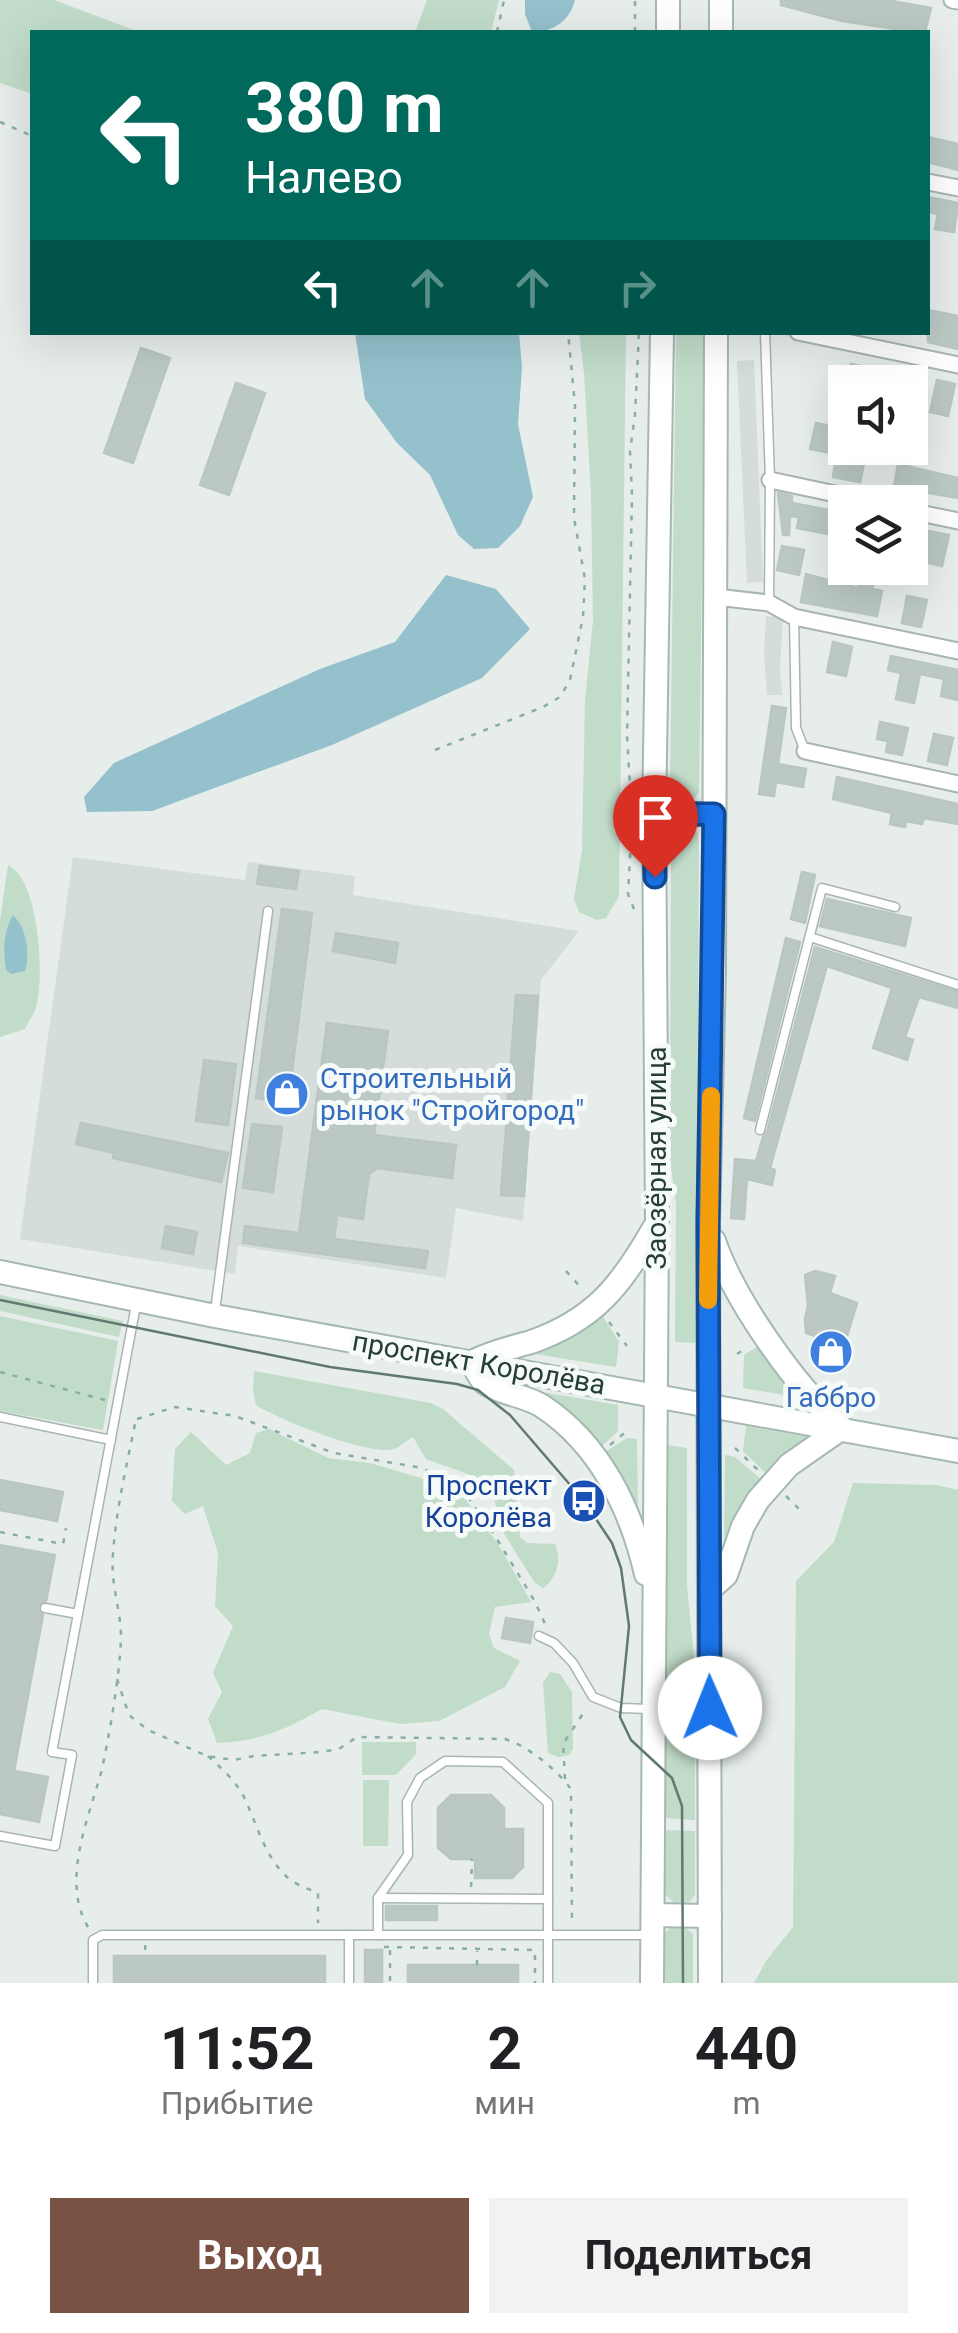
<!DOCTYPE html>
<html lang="ru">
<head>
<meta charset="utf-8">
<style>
	body { margin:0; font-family:Roboto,sans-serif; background:#f2f2f2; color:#202124; height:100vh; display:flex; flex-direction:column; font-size:38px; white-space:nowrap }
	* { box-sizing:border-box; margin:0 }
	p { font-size:32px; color:#757577 }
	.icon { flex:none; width:55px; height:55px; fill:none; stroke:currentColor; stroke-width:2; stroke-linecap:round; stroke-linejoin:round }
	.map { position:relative; height:1983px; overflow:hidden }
	.panel { display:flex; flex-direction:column; background:#fff; flex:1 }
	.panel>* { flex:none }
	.guide { position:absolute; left:30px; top:30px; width:900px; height:305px; border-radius:0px; box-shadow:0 10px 40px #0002; background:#00695c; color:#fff; overflow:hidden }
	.controls { position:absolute; left:828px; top:365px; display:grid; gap:20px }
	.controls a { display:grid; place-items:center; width:100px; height:100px; border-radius:0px; background:#fff; box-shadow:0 10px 40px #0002; font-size:50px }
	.pin { position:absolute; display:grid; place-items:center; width:85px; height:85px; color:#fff; margin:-102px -42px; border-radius:50% 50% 50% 0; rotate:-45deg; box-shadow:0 0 10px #0007 }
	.pin .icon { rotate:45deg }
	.me { position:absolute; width:110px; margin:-55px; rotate:359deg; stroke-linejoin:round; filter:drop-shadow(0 0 8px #0008) }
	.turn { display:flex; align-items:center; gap:35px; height:210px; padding:0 50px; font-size:45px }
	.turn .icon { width:130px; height:130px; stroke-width:2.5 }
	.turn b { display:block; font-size:70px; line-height:85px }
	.lanes { display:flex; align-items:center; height:95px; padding:0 50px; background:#0003; justify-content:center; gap:50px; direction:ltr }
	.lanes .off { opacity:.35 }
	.eta { display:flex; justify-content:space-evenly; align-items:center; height:170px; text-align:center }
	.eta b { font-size:60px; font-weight:700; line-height:70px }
	.button { display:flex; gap:20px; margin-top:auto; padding:20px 50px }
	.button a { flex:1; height:115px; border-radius:0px; background:#795244; color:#fff; font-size:40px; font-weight:700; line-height:115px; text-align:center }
	.button a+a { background:#f2f2f2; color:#202124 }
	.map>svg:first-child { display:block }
</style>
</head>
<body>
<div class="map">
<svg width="958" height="1983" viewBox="0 0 958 1983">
	<rect width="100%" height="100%" fill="#e6edea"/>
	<g fill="#d4ddd9">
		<polygon points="754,360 763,582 747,583 737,361"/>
		<polygon points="766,616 783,618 780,666 782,695 767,695 764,655"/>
		<polygon points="73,857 245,880 248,862 355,876 353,895 579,931 541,980 523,1221 456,1208 446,1278 238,1246 235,1274 20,1239"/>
	</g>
	<g fill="#c1dcc9">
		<polygon points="0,0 54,0 139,32 32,32 32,94 0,83"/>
		<polygon points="427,0 499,0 491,32 415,32"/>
		<polygon points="579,333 626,333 619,896 606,918 597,920 579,912 574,899 582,850 585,700 593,621 591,494 584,373"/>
		<polygon points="676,333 705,333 699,793 691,803 683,804 670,793"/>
		<polygon points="684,823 698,832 699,842 696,1343 675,1342 676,1204 670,1160 671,834 675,827"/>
		<path d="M8 865C39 879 45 977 36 1007 34 1014 28 1022 25 1029L0 1037V920Z"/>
		<polygon points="0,1295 123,1321 119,1337 0,1311"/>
		<polygon points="602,1315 619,1342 616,1367 516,1351"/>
		<polygon points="0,1316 118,1341 103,1430 0,1411"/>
		<polygon points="762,1344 797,1397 743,1388 744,1355"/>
		<path d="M254 1371 431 1403 443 1409 514 1470 520 1537 527 1543 555 1544C562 1559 557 1578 543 1588L534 1582 499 1525 494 1496 468 1474 426 1459 413 1437C403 1442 399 1450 386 1450 356 1450 282 1421 256 1405L253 1390Z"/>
		<polygon points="536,1391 618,1405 618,1431 601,1447"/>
		<polygon points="746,1426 813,1438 768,1475 743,1451"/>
		<path d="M269 1429 328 1458 370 1463 458 1489 498 1544 531 1602 495 1607 489 1634 494 1648 520 1661 505 1687 439 1721 400 1724 322 1709C285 1730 260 1741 217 1743L208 1719 222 1692 213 1673 233 1626 215 1606 218 1553 203 1506 185 1514 172 1501 175 1449 191 1432 226 1465 250 1453 256 1433Z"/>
		<polygon points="627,1438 637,1439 638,1512 626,1485 605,1452"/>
		<polygon points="667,1445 687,1448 687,1586 695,1668 695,1820 665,1818"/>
		<polygon points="725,1455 735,1457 763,1481 724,1549"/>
		<polygon points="853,1483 936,1485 958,1490 958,1983 754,1983 766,1961 793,1927 796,1581 834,1542"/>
		<polygon points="550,1672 560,1674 572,1692 573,1749 569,1755 558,1757 548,1753 543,1683"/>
		<polygon points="362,1742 416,1742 416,1754 396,1775 362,1775"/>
		<polygon points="363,1780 389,1780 388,1846 363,1846"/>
		<polygon points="665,1830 695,1831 695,1894 690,1902 675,1903 664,1894"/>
		<polygon points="675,1925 682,1925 693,1934 693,1983 664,1983 664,1933"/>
	</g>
	<g fill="#94c1cc">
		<path d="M525 0H575C570 21 553 32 532 32L525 14Z"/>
		<polygon points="355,333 519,333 522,368 518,424 533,497 520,526 498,548 474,549 458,535 430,475 397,443 365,399"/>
		<polygon points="446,575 496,589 530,629 482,678 332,745 152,811 87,812 84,797 114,763 320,669 395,642"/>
		<path d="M13 915C27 929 30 953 25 971L11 974 6 970C3 952 3 931 13 915Z"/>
	</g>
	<g fill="#bbc8c3" stroke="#b9c6c1" stroke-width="2.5">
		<polygon points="781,0 886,0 931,8 925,32 915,32 842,21 781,5"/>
		<polygon points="928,137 958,144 958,170 928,162"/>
		<polygon points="928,197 958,203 954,232 935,229 938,214 928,212"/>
		<polygon points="928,310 958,316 958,349 928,342"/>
		<polygon points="141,348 170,358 133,463 104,453"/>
		<polygon points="851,364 913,377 913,382 848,382"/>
		<polygon points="937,380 955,384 948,416 930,412"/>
		<polygon points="236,383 265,393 229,495 200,485"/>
		<polygon points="816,423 845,429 841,455 810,449"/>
		<polygon points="836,458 864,463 860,482 833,477"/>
		<polygon points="898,464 958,478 958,498 894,487"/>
		<polygon points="778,493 792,496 792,503 834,511 832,521 841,523 838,536 797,528 799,517 790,516 789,535 783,535"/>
		<polygon points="912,528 949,535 942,566 910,559"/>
		<polygon points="782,546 804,550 799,575 777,570"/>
		<polygon points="862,570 875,572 872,589 882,591 877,616 801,602 806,574 858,588"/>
		<polygon points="907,596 927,600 921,627 902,623"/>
		<polygon points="833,642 852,647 846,676 827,672"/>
		<polygon points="891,656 958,670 958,700 941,696 944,679 920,674 914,703 896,699 901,673 888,670"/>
		<polygon points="772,706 786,708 778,764 806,769 803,787 776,782 774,796 759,794"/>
		<polygon points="880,722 908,728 902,755 886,752 888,741 877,739"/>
		<polygon points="934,734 953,738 947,765 928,761"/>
		<polygon points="837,777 958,804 958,824 924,818 922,824 906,821 905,827 890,824 892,813 833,799"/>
		<polygon points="260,866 299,871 296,889 257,884"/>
		<polygon points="802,872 815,875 805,923 791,919"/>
		<polygon points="827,899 911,918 905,946 820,926"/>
		<polygon points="282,909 312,913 288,1103 256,1098"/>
		<polygon points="336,933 398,943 395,963 333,951"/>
		<polygon points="786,938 800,942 755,1121 744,1118"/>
		<polygon points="815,947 958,992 958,1008 919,997 905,1037 913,1040 907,1060 873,1048 892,988 827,966 770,1168 775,1170 772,1185 747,1179 744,1219 731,1218 735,1159 756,1161 763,1137 767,1132"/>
		<polygon points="516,995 538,996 524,1196 501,1195"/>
		<polygon points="327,1023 388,1031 374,1135 456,1145 452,1178 377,1168 369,1174 363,1219 337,1215 334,1239 428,1251 425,1268 243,1243 245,1226 299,1233"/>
		<polygon points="204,1060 236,1064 228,1125 196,1121"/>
		<polygon points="81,1123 228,1153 221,1182 113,1158 114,1153 76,1144"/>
		<polygon points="252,1124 282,1127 273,1192 243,1188"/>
		<polygon points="166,1226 197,1232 193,1254 162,1248"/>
		<polygon points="815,1271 835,1276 830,1293 857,1303 841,1356 822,1349 825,1339 806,1333 805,1318 808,1306 805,1275"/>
		<polygon points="0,1480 63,1492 57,1521 0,1510"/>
		<polygon points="0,1545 55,1555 46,1601 38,1606 43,1615 14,1771 48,1777 39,1822 0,1814"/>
		<polygon points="506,1618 533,1622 530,1643 502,1638"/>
		<polygon points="451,1795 491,1795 504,1808 504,1829 523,1829 523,1867 512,1878 475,1878 475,1859 451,1859 438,1848 438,1808"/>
		<rect x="386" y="1906" width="51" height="14"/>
		<rect x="365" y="1950" width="17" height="32"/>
		<rect x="114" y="1956" width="211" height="27"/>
		<rect x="408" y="1965" width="110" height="18"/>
	</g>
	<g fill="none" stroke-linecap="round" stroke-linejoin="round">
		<defs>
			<g id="service">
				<polyline points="765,332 770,480 769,603"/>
				<polyline points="794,617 796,728 805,751"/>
				<polyline points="810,937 958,985"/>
				<polyline points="760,1130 822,888 895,907"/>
				<polyline points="215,1311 268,911"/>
				<polyline points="0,1417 111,1440"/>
				<polyline points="45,1608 78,1614"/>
				<polyline points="539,1636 554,1643 573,1663 593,1697 621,1708 649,1709"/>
				<polyline points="0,1836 55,1846 72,1755 52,1752 136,1305"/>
				<polyline points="378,1898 548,1899"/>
				<polyline points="378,1935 378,1898 408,1855 407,1802 420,1778 445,1761 503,1762 548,1803 548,1983"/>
				<polyline points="93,1983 93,1940 102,1935 648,1935"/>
				<polyline points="349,1983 349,1935"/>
			</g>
			<g id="minor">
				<polyline points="952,0 958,1"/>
				<polyline points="928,182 958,188"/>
				<polyline points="798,332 958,365"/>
				<polyline points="770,480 873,502"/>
				<polyline points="910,511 958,521"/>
				<polyline points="716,597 769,603 794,617 958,651"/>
				<polyline points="805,751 958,784"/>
			</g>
			<g id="secondary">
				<polyline points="668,32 668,0"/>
				<polyline points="721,32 721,0"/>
				<polyline points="654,814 714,814"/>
				<path d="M714 1241C735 1301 795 1386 842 1428"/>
				<polyline points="0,1272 215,1316 958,1451"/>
				<path d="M472 1362C475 1368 479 1378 484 1382 500 1394 525 1395 542 1406 600 1444 631 1509 646 1574"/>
				<path d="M472 1362C491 1352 510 1348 531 1342 595 1320 622 1284 654 1228"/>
				<polyline points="709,1590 726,1575 743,1526 758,1500 789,1465 842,1428"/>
				<polyline points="653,1915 710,1916"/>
				<polyline points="652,1983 657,1223 654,814 662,332"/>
				<polyline points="710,1983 708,1223 714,969 716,332"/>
			</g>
		</defs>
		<use href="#service" stroke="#a9b5b1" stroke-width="11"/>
		<use href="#minor" stroke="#a9b5b1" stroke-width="19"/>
		<use href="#secondary" stroke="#a5b8b2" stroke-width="26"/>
		<g stroke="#89aea3" stroke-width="2.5" stroke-dasharray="5 8" stroke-linecap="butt">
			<polyline points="497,32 504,0"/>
			<polyline points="635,32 635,0"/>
			<polyline points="0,122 32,136"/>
			<polyline points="435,750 543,707 560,697 570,680 583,617 585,579 574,518 575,405 568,332"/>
			<polyline points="634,909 628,894 632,820 627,736 632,495 630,451 635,415 639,332"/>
			<polyline points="566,1271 583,1290"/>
			<polyline points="609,1322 627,1346"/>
			<polyline points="737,1354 748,1347"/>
			<polyline points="0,1372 105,1400"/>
			<polyline points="137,1419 175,1407 235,1416 334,1453 417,1467 450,1479 463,1490 492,1531 534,1600 546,1626"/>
			<polyline points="610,1445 628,1430"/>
			<polyline points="735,1448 760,1472"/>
			<polyline points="786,1496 799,1509"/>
			<polyline points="0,1532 63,1544 66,1528"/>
			<path d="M117 1679 129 1715 148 1730 207 1756 234 1760 254 1756 320 1752 339 1749 357 1737 505 1739C528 1746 557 1770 571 1789L572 1924"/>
			<path d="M208 1756C222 1769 235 1780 244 1797 256 1822 264 1854 284 1874 293 1884 306 1888 318 1893V1923"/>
			<polyline points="565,1779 563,1744 586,1709"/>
			<polyline points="471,1887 472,1859"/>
			<path d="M88 1927C61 1882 88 1819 101 1773 108 1743 125 1650 120 1622 117 1598 111 1579 113 1554 116 1509 127 1464 136 1419"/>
			<polyline points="145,1945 146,1956"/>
			<polyline points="384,1947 535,1950 535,1983"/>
			<polyline points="390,1950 390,1983"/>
			<polyline points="477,1965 477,1951"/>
		</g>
		<use href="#service" stroke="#fff" stroke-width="8"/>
		<use href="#minor" stroke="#fff" stroke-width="15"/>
		<use href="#secondary" stroke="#fff" stroke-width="22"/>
		<polyline stroke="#617973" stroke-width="2.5" points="0,1300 330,1367 457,1384 478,1390 510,1415 584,1501 612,1543 621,1568 629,1626 620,1717 631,1740 672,1778 682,1806 683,1983"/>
	</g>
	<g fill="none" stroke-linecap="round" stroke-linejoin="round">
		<defs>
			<polyline id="route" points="655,877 654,814 714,814 708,1224 710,1708"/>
		</defs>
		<use href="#route" stroke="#114b97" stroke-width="25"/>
		<use href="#route" stroke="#1a73e8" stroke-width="18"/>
		<polyline stroke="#f59e0b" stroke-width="18" points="708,1300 711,1096"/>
	</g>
	<defs>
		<symbol id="shop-disc" viewBox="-11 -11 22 22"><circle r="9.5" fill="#3f7fe0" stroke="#f6faf8"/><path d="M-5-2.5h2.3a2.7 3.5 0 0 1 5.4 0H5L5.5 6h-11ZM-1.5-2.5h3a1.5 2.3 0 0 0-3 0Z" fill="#fff"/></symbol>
		<symbol id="bus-disc" viewBox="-11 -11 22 22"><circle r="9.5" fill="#1a4fb4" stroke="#f6faf8"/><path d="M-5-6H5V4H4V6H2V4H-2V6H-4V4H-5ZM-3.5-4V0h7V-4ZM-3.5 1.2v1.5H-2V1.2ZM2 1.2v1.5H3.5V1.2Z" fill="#fff"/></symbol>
	</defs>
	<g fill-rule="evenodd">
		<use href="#shop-disc" x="262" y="1069" width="50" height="50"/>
		<use href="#shop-disc" x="806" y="1327" width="50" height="50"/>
		<use href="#bus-disc" x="559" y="1476" width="50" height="50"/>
	</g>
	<g text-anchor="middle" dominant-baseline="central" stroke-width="10" stroke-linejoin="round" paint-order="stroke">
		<g font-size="28" fill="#366cbe" stroke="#f6faf8" text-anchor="start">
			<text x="320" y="1078">Строительный<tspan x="320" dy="32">рынок "Стройгород"</tspan></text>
			<text x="831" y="1397" text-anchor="middle">Габбро</text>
		</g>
		<g font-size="28" fill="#263e38" stroke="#f6faf8">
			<text transform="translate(656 1158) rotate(-90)">Заозёрная улица</text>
			<text transform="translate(479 1363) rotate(10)">проспект Королёва</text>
		</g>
		<g font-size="28" fill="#164399" stroke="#f6faf8" text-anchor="end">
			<text x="552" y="1485">Проспект<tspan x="552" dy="32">Королёва</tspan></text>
		</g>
	</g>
</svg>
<div class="controls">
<a><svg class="icon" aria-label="sound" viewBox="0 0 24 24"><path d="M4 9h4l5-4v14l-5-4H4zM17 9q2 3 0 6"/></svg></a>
<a><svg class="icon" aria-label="layers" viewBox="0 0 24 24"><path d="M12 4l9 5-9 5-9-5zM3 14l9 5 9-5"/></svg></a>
</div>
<div class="pin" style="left:655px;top:877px;background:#d93025"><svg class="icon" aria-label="arrive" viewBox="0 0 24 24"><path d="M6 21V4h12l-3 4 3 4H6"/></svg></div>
<svg class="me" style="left:710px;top:1708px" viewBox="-20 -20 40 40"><circle r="19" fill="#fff"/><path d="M0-13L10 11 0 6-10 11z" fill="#1a73e8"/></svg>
<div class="guide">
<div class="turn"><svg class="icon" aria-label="left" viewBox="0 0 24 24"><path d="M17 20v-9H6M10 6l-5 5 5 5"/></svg><div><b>380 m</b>Налево</div></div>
<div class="lanes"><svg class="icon" aria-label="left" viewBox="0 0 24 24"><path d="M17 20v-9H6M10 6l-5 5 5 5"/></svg><svg class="icon off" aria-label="ahead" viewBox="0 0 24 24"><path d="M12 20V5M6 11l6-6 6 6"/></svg><svg class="icon off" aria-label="ahead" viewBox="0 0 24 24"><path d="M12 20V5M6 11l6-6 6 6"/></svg><svg class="icon off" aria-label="right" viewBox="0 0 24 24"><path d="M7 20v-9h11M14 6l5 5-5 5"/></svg></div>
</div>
</div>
<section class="panel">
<div class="eta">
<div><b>11:52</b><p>Прибытие</p></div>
<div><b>2</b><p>мин</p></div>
<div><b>440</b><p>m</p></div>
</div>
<div class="button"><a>Выход</a><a>Поделиться</a></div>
</section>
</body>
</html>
